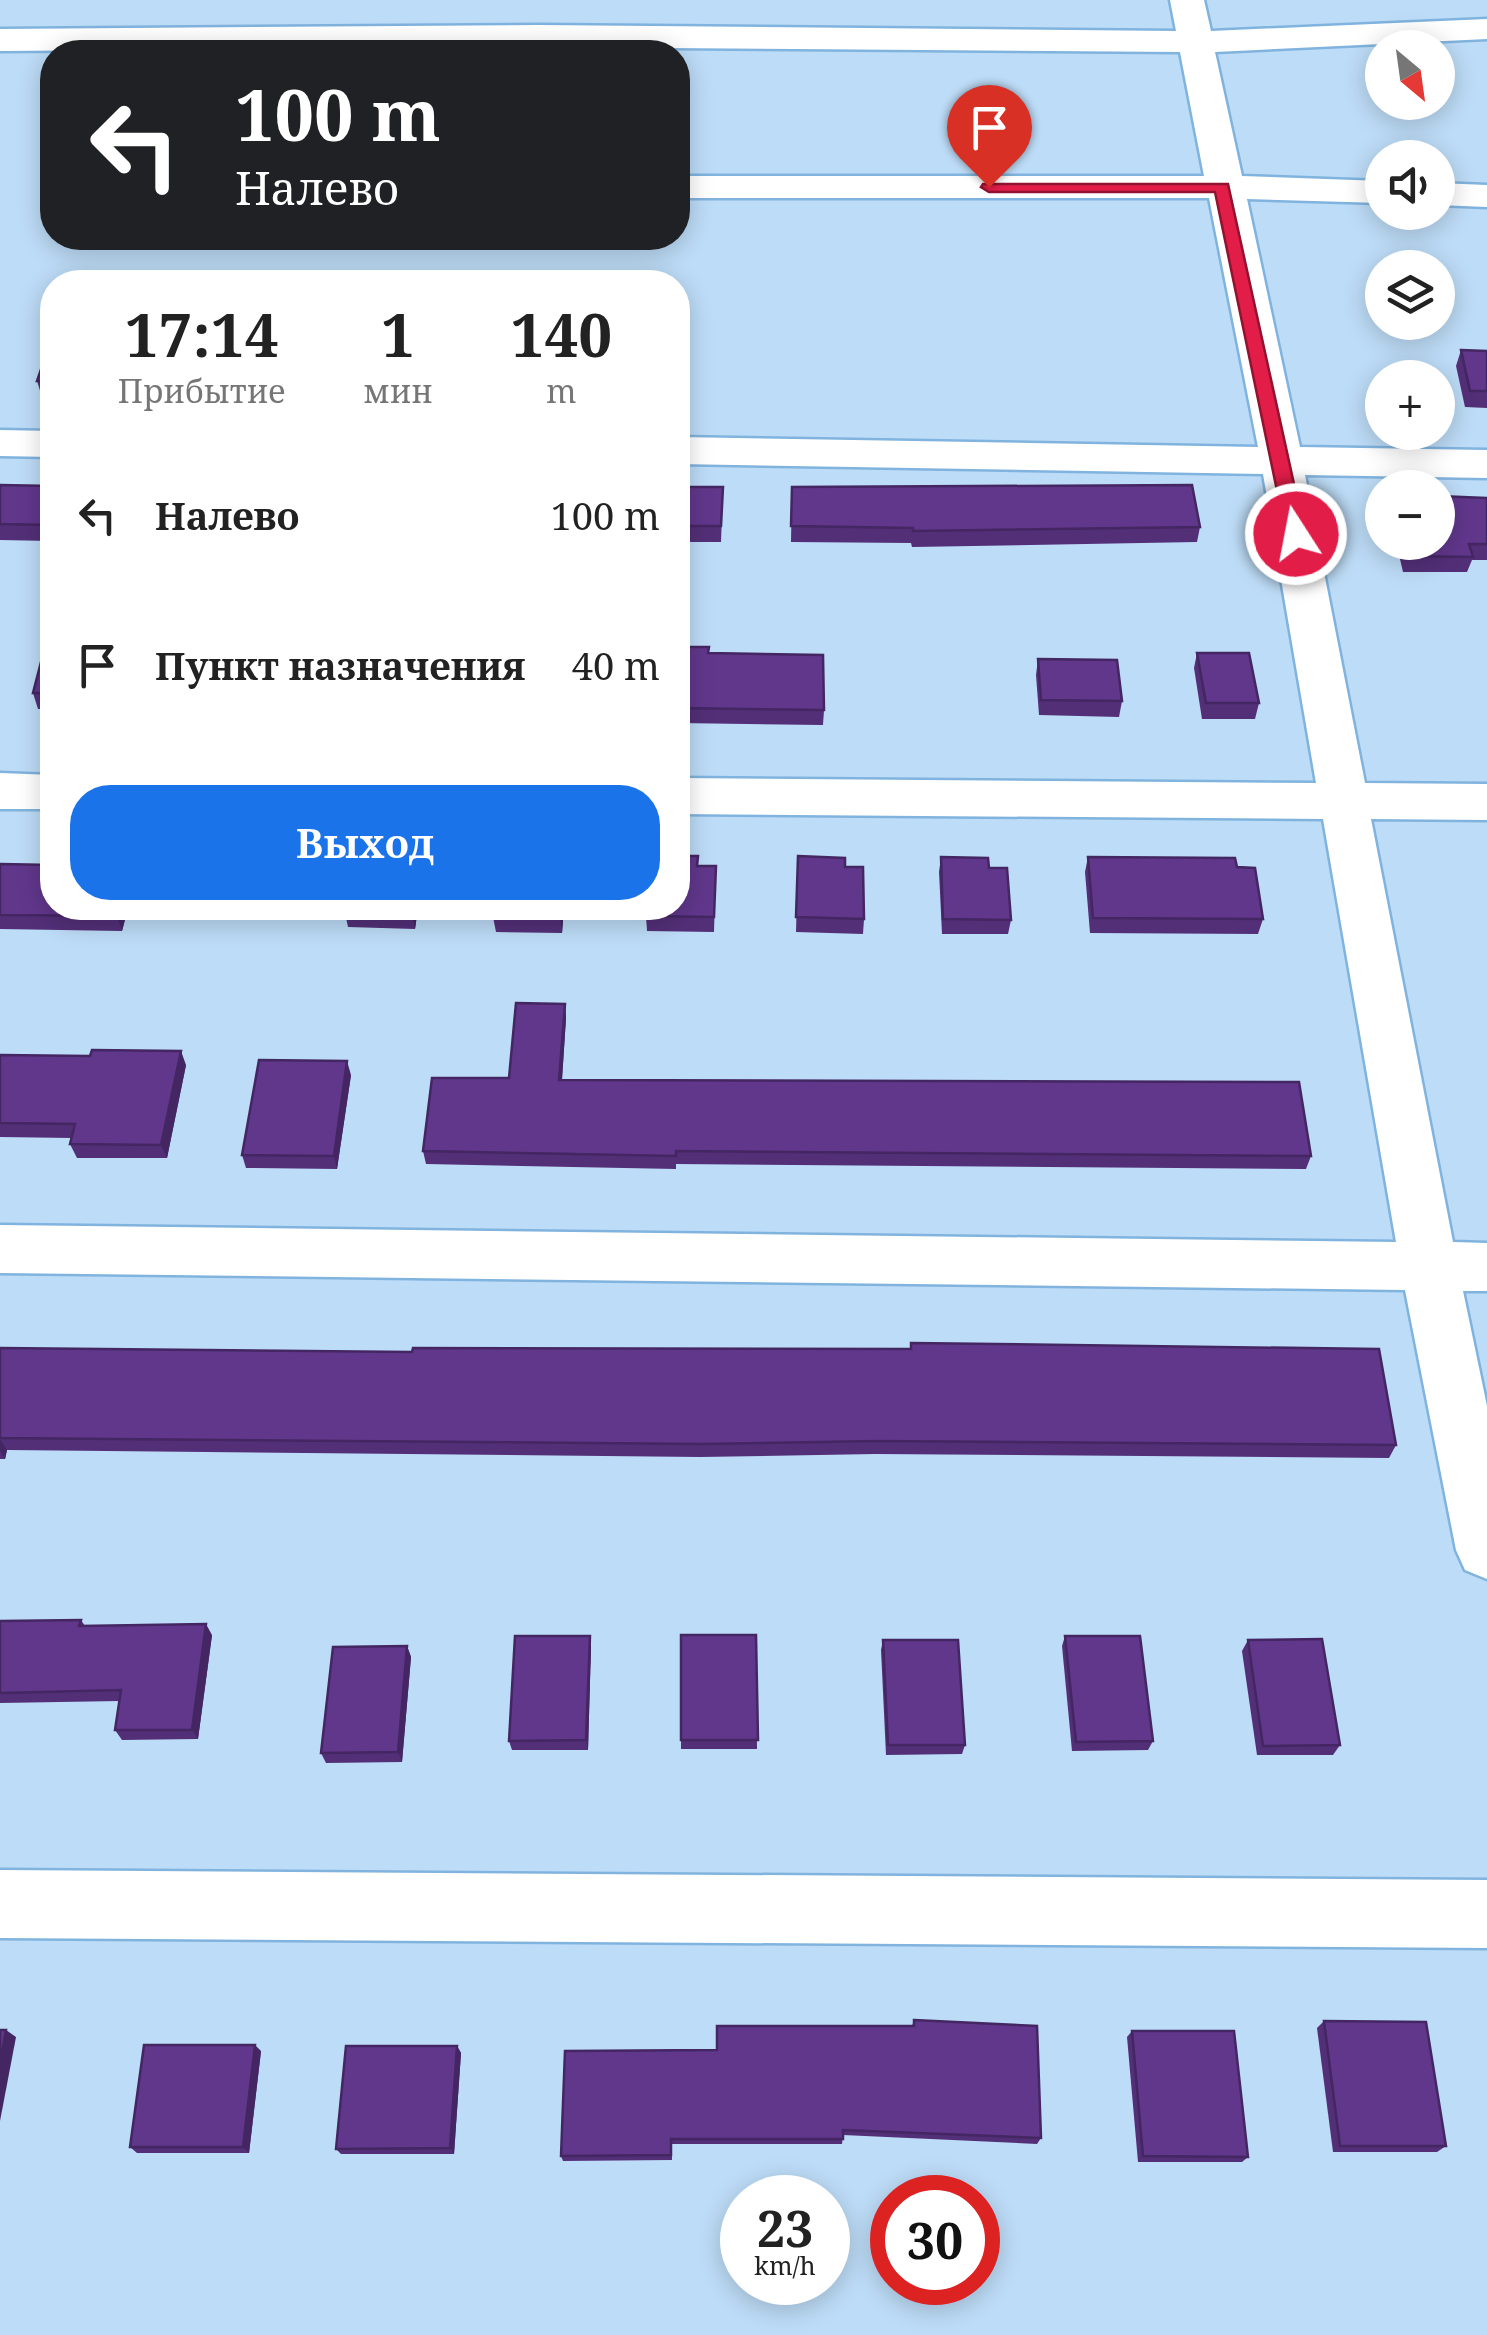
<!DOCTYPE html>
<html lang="ru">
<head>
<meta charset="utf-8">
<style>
	body { margin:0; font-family:"Noto Serif",serif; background:#f6f6f6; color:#222; height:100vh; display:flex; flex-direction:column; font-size:38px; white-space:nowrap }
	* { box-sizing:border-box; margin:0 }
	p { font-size:32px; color:#767676 }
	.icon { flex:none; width:55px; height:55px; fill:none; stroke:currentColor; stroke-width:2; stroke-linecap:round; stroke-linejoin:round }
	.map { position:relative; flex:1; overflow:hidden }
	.drawer { position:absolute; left:40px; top:270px; width:650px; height:650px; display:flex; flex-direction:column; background:#fff; border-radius:40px; box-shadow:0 5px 25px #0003 }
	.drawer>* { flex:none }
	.banner { position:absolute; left:40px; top:40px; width:650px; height:210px; border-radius:40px; box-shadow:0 5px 25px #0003; background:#202124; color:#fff; overflow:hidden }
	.needle { width:65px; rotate:151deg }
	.fabs { position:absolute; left:1365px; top:30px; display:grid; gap:20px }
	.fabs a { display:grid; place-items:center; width:90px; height:90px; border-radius:50%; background:#fff; box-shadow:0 5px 25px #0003; font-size:50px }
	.speed { position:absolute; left:720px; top:2175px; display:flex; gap:20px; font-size:50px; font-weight:700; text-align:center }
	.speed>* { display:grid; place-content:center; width:130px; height:130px; border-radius:50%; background:#fff; box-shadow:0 5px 25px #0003; line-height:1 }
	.speed small { font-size:25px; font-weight:400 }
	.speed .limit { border:15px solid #d22; background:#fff; color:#111 }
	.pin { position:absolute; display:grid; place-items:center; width:85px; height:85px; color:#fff; margin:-102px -42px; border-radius:50% 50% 50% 0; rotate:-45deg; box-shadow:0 0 10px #0007 }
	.pin .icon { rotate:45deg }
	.me { position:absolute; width:110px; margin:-55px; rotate:349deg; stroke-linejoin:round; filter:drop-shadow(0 0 8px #0008) }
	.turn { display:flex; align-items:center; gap:35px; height:210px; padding:0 30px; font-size:45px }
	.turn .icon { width:130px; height:130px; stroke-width:2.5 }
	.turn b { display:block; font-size:70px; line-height:85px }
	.eta { display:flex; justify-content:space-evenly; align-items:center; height:170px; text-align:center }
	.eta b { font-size:60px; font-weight:700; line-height:70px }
	.primary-button { display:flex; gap:20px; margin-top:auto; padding:20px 30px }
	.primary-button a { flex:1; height:115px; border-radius:40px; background:#1a73e8; color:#fff; font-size:40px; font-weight:700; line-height:115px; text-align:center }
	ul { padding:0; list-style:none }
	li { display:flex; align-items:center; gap:30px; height:150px; padding:0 30px }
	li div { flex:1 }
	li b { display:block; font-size:38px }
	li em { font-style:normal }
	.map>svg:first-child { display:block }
</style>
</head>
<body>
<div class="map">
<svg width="1487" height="2335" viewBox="0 0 1487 2335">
	<rect width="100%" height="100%" fill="#bddcf7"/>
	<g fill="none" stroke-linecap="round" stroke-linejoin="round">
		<defs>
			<g id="minor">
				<polygon points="1170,0 1204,0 1211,31 1487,19 1487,39 1215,52 1242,176 1382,181 1382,203 1247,199 1300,447 1487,450 1487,478 1305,475 1365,783 1487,784 1487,820 1371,819 1453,1242 1487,1243 1487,1291 1463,1291 1487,1406 1487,1579 1465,1570 1456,1550 1405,1290 0,1273 0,1225 1396,1242 1323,819 678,814 678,778 1316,783 1263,474 678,464 678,437 1258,447 1209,198 678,198 678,176 1204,176 1180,52 539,47 0,51 0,29 539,25 1176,31"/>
				<polygon points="1438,183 1487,185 1487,207 1438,205"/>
				<polygon points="0,430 52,431 52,457 0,456"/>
				<polygon points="0,773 52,775 52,809 0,809"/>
				<polygon points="0,1870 1487,1880 1487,1948 0,1938"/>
			</g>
		</defs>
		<use href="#minor" stroke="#80b3de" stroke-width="5"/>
		<use href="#minor" fill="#fff" fill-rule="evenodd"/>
	</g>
	<g fill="#532f78">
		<polygon points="52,340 52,397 42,397 37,381"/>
		<polygon points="1461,350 1487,351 1487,408 1465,407 1456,366"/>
		<polygon points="0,485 52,486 52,541 0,540"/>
		<polygon points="678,487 723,487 721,542 678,542"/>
		<polygon points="792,487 1200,527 1197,542 912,547 911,543 791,542"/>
		<polygon points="1487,498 1487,560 1472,560 1467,572 1403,572 1396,542 1438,542"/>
		<polygon points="52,631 52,709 38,709 33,693"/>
		<polygon points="678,647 709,653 824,710 823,725 678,723"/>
		<polygon points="1197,653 1259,703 1255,719 1202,719 1194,668"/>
		<polygon points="1038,659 1122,701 1119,717 1039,715 1036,675"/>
		<polygon points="798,856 845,867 864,919 863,934 796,932"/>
		<polygon points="941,857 989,868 1011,920 1008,934 942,934 939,872"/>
		<polygon points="1088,857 1263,919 1258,934 1090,933 1085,872"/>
		<polygon points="0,864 128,908 122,931 0,929"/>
		<polygon points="698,866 716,866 714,932 647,931 646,916"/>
		<polygon points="346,908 418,908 415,929 348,927 345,913"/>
		<polygon points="495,908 564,908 562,933 496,932 493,917"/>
		<polygon points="565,1004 566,1018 562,1080 1311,1156 1306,1169 676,1164 676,1169 426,1164 423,1151 509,1078"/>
		<polygon points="0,1055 186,1065 167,1158 77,1158 70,1144 72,1138 0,1137"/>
		<polygon points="351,1075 337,1169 246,1168 242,1155"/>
		<polygon points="911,1343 1396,1445 1389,1458 875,1454 700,1457 7,1450 5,1459 0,1459 0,1348 412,1352 910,1349"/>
		<polygon points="81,1620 85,1626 212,1635 198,1739 122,1740 115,1730 120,1701 0,1703 0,1621"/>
		<polygon points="756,1635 757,1749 681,1749 681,1740"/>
		<polygon points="590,1636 591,1646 588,1750 512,1750 509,1741"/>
		<polygon points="1065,1636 1153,1741 1148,1750 1072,1751 1062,1646"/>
		<polygon points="883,1640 965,1745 962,1754 886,1755 881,1650"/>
		<polygon points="1248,1640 1340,1745 1333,1755 1257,1755 1242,1651"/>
		<polygon points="407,1646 411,1657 402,1762 326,1763 321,1753"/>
		<polygon points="914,2020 1041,2138 1037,2144 843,2135 842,2144 672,2144 672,2160 563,2161 561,2156 717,2050 912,2026"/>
		<polygon points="1324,2021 1446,2146 1437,2152 1333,2152 1317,2028"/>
		<polygon points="1132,2031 1248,2157 1242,2162 1138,2162 1127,2037"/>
		<polygon points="457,2046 461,2053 454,2154 341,2154 336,2149"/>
		<polygon points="261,2051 249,2153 137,2153 130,2147"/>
	</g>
	<g fill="#442662">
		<polygon points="119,908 128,908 122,931 117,916"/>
		<polygon points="413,908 418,908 415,929 412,914"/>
		<polygon points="561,908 564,908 562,933 560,918"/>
		<polygon points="565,1004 566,1018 561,1094 559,1080"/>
		<polygon points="181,1051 186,1065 167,1158 161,1145"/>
		<polygon points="347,1061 351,1075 337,1169 334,1156"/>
		<polygon points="0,1439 7,1450 5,1459 0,1451"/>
		<polygon points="206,1624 212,1635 198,1739 192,1730"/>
		<polygon points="590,1636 591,1646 588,1750 586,1740"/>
		<polygon points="407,1646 411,1657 402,1762 398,1752"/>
		<polygon points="6,2030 16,2037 0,2121 0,2065"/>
		<polygon points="255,2045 261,2051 249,2153 243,2147"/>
		<polygon points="457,2046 461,2053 454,2154 450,2148"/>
	</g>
	<g fill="#61378c" stroke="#442662" stroke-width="2.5">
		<polygon points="51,340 52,340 52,381 37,381"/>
		<polygon points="1461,350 1487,351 1487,391 1470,391"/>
		<polygon points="0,485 52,486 52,525 0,524"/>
		<polygon points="1192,485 1200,527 913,531 913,528 791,526 792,487"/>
		<polygon points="678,487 723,487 721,526 678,526"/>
		<polygon points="1438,496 1487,498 1487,544 1469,544 1473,557 1408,556 1405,542 1438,542"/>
		<polygon points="49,631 52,631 52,693 33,693"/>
		<polygon points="678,647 709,647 708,653 823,655 824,710 678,708"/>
		<polygon points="1197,653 1249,653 1259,703 1206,703"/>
		<polygon points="1038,659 1117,660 1122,701 1041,700"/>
		<polygon points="678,856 698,856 697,866 716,866 714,917 646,916 647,908 678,908"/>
		<polygon points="798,856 845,858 845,867 863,867 864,919 796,917"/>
		<polygon points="941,857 988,858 989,868 1007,868 1011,920 943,919"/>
		<polygon points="1088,857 1235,858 1237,867 1255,868 1263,919 1093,918"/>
		<polygon points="0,864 52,865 52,908 119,908 117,916 0,915"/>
		<polygon points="346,908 413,908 412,914 345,913"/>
		<polygon points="495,908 561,908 560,918 493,917"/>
		<polygon points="516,1003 565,1004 559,1080 1299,1082 1311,1156 676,1151 676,1156 423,1151 432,1078 509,1078"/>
		<polygon points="92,1050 181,1051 161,1145 70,1144 75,1124 0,1123 0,1055 90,1056"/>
		<polygon points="259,1060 347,1061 334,1156 242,1155"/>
		<polygon points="911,1343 1379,1349 1396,1445 877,1441 700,1444 0,1438 0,1348 412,1352 413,1348 911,1349"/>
		<polygon points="81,1620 79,1626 206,1624 192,1730 115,1730 121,1690 0,1693 0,1621"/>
		<polygon points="681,1635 756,1635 758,1740 681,1740"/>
		<polygon points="515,1636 590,1636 586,1740 509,1741"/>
		<polygon points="1065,1636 1140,1636 1153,1741 1076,1742"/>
		<polygon points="1322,1639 1340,1745 1263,1746 1248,1640"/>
		<polygon points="883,1640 958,1640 965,1745 888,1745"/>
		<polygon points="407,1646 398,1752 321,1753 333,1647"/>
		<polygon points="914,2020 1037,2026 1041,2138 843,2130 843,2139 671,2139 671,2155 561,2156 565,2051 717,2050 717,2026 914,2026"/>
		<polygon points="1324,2021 1426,2022 1446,2146 1340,2146"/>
		<polygon points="0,2030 6,2030 0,2065"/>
		<polygon points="1132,2031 1234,2031 1248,2157 1143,2156"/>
		<polygon points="144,2045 255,2045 243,2147 130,2147"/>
		<polygon points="346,2046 457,2046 450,2148 336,2149"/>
	</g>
	<polygon fill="#e11d48" stroke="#92132f" stroke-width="2.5" points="983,184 1228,184 1305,534 1302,538 1296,540 1286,534 1215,192 989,192 981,187"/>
</svg>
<div class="fabs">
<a><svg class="needle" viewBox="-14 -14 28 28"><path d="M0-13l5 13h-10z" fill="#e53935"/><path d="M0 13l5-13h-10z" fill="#767676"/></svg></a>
<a><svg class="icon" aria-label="sound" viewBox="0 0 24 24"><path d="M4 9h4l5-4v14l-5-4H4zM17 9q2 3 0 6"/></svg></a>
<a><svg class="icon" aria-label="layers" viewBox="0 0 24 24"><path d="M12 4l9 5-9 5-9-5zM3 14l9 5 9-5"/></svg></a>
<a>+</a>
<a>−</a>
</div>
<div class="speed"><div>23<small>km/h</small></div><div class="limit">30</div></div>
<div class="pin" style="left:989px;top:187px;background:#d93025"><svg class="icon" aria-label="arrive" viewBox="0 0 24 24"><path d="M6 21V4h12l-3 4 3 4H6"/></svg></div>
<svg class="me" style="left:1296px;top:534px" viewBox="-20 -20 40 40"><circle r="17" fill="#e11d48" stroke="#fff" stroke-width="3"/><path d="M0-11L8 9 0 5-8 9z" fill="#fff"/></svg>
<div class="banner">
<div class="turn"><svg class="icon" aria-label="left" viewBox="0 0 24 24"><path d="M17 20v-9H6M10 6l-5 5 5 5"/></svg><div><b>100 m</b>Налево</div></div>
</div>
<section class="drawer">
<div class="eta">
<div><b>17:14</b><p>Прибытие</p></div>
<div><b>1</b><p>мин</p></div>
<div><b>140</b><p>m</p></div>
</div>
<ul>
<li><svg class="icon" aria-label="left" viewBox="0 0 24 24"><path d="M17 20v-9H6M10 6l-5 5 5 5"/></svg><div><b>Налево</b></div><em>100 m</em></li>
<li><svg class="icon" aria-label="arrive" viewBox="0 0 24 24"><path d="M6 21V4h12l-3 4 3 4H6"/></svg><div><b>Пункт назначения</b></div><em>40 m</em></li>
</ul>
<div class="primary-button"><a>Выход</a></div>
</section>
</div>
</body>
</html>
